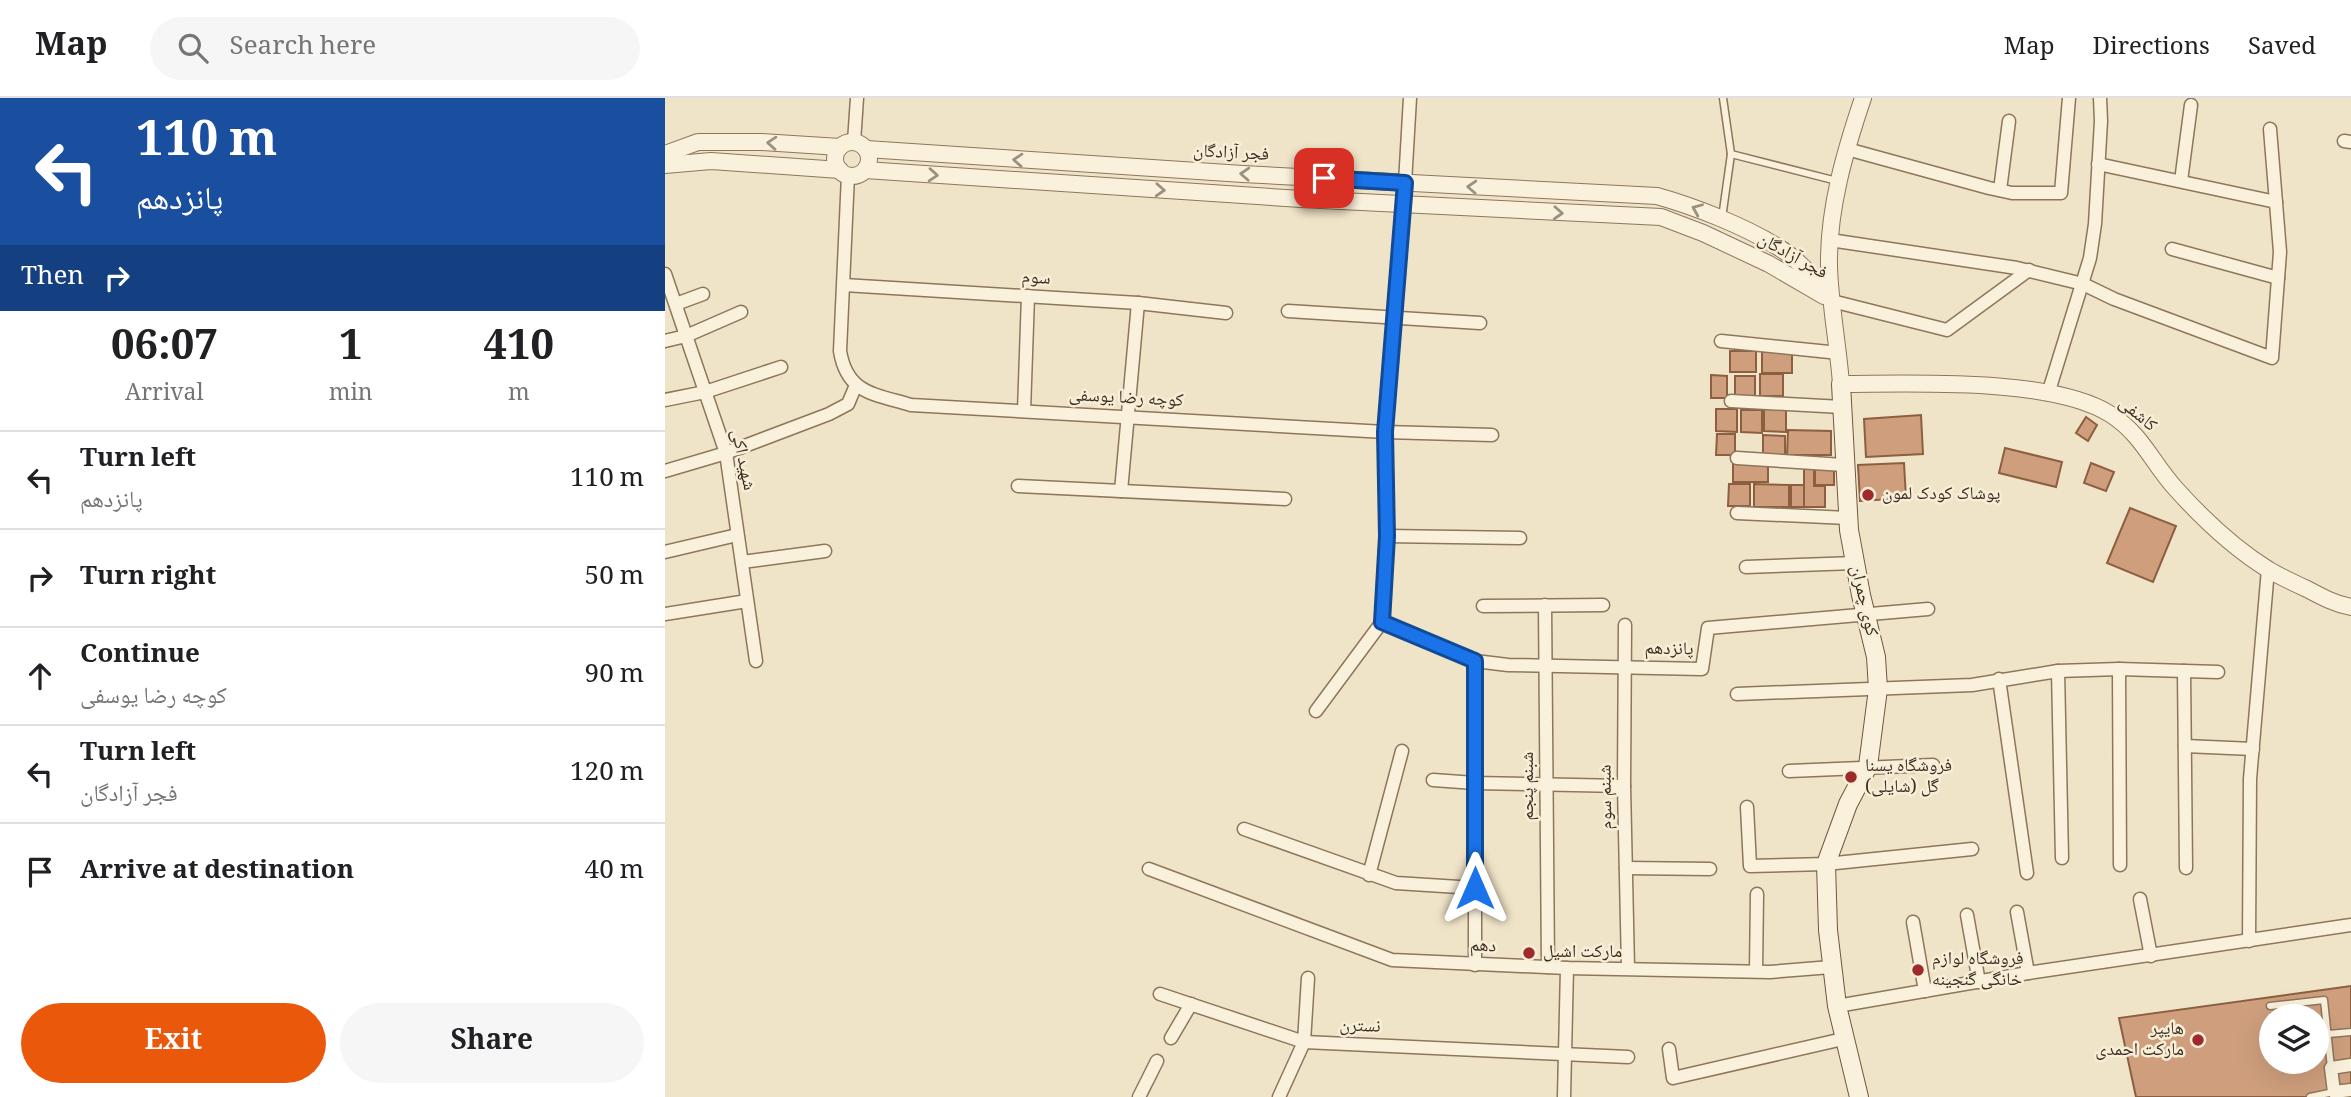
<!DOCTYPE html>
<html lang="en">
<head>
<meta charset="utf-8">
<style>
	body { margin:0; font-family:Georgia,"Noto Naskh Arabic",serif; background:#f6f6f6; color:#202124; height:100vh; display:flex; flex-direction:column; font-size:26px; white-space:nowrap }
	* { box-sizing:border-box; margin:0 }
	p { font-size:23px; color:#757577 }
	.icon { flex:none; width:38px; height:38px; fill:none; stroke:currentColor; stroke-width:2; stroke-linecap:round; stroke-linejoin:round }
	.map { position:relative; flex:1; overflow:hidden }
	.details { display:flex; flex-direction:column; background:#fff; width:665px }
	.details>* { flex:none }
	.hud { background:#1a4fa0; color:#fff; overflow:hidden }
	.buttons { position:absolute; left:1594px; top:906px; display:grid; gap:14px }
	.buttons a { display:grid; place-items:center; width:70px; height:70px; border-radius:50%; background:#fff; box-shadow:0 7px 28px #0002; font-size:35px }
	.pin { position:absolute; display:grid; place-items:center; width:60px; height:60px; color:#fff; margin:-30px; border-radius:14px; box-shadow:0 4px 10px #0006 }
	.me { position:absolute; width:77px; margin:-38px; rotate:0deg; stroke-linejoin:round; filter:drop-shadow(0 0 5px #0008) }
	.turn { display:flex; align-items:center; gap:24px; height:147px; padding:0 21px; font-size:32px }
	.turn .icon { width:91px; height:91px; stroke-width:2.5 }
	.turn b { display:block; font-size:49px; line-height:60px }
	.then { display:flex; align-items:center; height:66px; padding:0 21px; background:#0003; gap:14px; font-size:26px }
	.eta { display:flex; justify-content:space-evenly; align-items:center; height:119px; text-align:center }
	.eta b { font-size:42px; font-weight:700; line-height:49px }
	.cta { display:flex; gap:14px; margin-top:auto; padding:14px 21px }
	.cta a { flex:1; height:80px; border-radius:42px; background:#ea580c; color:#fff; font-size:28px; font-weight:700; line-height:80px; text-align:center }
	.cta a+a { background:#f6f6f6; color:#202124 }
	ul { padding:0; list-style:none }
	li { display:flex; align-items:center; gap:21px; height:98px; padding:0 21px; border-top:2px solid #e0e0e0 }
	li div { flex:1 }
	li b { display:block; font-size:26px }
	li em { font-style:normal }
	header { display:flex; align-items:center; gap:42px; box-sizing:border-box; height:98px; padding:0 35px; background:#fff; border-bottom:2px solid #e0e0e0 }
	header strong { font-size:33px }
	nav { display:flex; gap:38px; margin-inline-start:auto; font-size:24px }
	.search { width:490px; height:63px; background:#f6f6f6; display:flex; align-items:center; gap:18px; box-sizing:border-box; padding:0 24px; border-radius:38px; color:#757577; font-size:26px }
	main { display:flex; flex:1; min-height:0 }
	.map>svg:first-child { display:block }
</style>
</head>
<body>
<header>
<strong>Map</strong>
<div class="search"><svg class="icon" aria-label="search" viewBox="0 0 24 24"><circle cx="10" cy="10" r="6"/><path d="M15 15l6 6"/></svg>Search here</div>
<nav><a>Map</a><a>Directions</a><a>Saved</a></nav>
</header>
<main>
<section class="details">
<div class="hud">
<div class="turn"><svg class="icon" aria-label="left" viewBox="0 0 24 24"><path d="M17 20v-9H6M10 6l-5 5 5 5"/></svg><div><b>110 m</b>پانزدهم</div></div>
<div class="then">Then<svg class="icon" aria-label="right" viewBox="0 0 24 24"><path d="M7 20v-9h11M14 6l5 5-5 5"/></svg></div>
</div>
<div class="eta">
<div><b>06:07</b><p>Arrival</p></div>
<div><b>1</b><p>min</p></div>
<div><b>410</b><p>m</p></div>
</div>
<ul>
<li><svg class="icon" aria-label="left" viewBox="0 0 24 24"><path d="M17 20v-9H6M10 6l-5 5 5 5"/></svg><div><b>Turn left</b><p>پانزدهم</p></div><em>110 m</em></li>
<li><svg class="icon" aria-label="right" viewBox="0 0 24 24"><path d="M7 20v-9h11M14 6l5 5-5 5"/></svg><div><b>Turn right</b></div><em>50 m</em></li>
<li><svg class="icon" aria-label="ahead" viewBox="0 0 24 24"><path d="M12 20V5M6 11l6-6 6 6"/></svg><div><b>Continue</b><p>کوچه رضا یوسفی</p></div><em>90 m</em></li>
<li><svg class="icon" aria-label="left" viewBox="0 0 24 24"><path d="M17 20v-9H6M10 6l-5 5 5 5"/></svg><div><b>Turn left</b><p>فجر آزادگان</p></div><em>120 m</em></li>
<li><svg class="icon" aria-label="arrive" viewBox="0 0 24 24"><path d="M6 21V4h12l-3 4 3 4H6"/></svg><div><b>Arrive at destination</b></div><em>40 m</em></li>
</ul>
<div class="cta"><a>Exit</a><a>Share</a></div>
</section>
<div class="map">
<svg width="1686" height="999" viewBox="0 0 1686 999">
	<rect width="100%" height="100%" fill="#f0e4c8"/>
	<g fill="#cf9f7d" stroke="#8d5f41" stroke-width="2" fill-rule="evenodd">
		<rect x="1065" y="253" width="26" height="21"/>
		<rect x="1097" y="254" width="30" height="21"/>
		<rect x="1095" y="276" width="23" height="22"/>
		<polygon points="1046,277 1062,278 1062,300 1046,300"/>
		<rect x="1070" y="278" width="20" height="20"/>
		<polygon points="1099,307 1121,307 1121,334 1099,333"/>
		<polygon points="1051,311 1072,311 1072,334 1051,333"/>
		<polygon points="1076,312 1097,312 1097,335 1076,334"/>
		<polygon points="1256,317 1258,356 1201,359 1199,321"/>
		<polygon points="1421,319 1432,327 1423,343 1411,335"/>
		<polygon points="1123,332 1166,333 1166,357 1122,357"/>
		<polygon points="1052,336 1070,336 1070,357 1051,357"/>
		<polygon points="1098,337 1120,338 1120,357 1098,357"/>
		<polygon points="1340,350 1397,364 1391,389 1334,375"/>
		<rect x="1068" y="364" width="35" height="20"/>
		<polygon points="1239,365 1241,400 1195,403 1193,367"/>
		<polygon points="1426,365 1449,374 1441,393 1419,385"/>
		<polygon points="1139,369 1149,369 1149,388 1160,388 1160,409 1139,409"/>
		<rect x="1150" y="369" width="19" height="18"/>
		<polygon points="1064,386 1085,386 1085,408 1063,408"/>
		<polygon points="1089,386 1124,387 1124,409 1089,409"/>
		<rect x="1126" y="387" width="13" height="22"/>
		<polygon points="1465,410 1511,428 1488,484 1442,465"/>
		<path d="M1686 888V999H1471L1454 920ZM1606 919H1652V964H1606Z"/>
	</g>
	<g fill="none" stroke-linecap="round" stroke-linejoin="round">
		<defs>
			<g id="service">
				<polyline points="1058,0 1066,56 1172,83"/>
				<polyline points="1057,120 1066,56"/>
				<polyline points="1605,908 1659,902 1666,970"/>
				<polyline points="1663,936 1686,934"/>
				<polyline points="1645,999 1669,994"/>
			</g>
			<g id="minor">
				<polyline points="1679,43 1686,44"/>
				<polyline points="189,44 192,0"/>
				<polyline points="1182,51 1324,90 1347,95 1396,95 1404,0"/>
				<polyline points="1433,66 1611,104"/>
				<path d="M183 77 175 253C182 296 210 296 246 307L720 334 738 107"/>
				<polyline points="1516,83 1526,7"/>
				<polyline points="740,85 745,0"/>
				<polyline points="1335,92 1344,23"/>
				<polyline points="1165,142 1352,170 1418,186 1449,201 1607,260 1615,154 1605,31"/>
				<polyline points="1507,151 1613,180"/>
				<polyline points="0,176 61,355 91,563"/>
				<polyline points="179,187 473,205 561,215"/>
				<polyline points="1167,203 1282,232 1364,172"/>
				<polyline points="11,206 38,196"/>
				<polyline points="623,213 815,225"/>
				<polyline points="0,243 21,238 76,214"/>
				<polyline points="1056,243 1174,255"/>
				<polyline points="1383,296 1425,160 1430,126 1436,23 1435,0"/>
				<polyline points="0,302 40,294 116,269"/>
				<polyline points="1066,303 1177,309"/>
				<polyline points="359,313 363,198"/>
				<polyline points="1072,360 1179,367"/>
				<polyline points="0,373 61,355 164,316 183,306 191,287"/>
				<polyline points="353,388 620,401"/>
				<polyline points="456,393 473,205"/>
				<polyline points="1072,415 1183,420"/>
				<polyline points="721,438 855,440"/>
				<polyline points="0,454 72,437"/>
				<polyline points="77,464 160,453"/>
				<polyline points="1081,469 1190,465"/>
				<polyline points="880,507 883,869"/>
				<polyline points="818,508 938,507"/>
				<polyline points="0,516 82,503"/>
				<polyline points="717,524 810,563 843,567 1037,571 1043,530 1263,511"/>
				<polyline points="960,527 959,688 963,870"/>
				<polyline points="810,563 810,867"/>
				<polyline points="1454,571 1455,767"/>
				<polyline points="1393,573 1397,760"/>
				<polyline points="1519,573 1521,770"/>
				<polyline points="1334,581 1362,775"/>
				<polyline points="1072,596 1307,587 1393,573 1454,571 1553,574"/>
				<polyline points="651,613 717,524 721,438 720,334 827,337"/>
				<polyline points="1520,648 1588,651"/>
				<polyline points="1124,673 1268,667"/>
				<polyline points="768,682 810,685 959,688"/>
				<polyline points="1082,709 1085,768 1161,766 1307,751"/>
				<polyline points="579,731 731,785 810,790"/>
				<polyline points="961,770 1045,771"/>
				<polyline points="484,771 727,862 902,870 1105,874 1166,869"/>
				<polyline points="704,777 737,653"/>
				<polyline points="1475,801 1486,858"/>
				<polyline points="1352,814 1363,875"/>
				<polyline points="1302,817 1314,884"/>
				<polyline points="1248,824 1260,893"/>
				<polyline points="1584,843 1585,681 1603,471"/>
				<polyline points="1091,873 1092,796"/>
				<polyline points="495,896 639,944 963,959"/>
				<polyline points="1172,908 1363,875 1686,827"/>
				<polyline points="506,940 526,906"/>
				<polyline points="1004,951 1008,980 1178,941"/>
				<polyline points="1686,967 1666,970 1669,994 1686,992"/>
				<polyline points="474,999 492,963"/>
				<polyline points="614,999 639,944 643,880"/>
				<polyline points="899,999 902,870"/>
			</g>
			<g id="tertiary">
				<path d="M1198 0C1180 53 1163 111 1164 168 1165 207 1173 246 1176 286 1246 286 1386 279 1445 316 1478 337 1487 365 1511 391 1538 421 1570 451 1604 472 1616 479 1629 485 1642 491 1657 499 1670 506 1686 509"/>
				<circle cx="187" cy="61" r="17"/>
				<path d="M201 51 578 76 992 98C1031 109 1079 128 1113 149 1135 162 1152 184 1167 203"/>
				<polyline points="0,56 33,44 96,44 175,49"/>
				<polyline points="0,67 46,63 175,72"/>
				<polyline points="200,72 636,101 996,119 1038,135 1104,166 1159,198"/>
			</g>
			<polyline id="secondary" points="1176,286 1184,432 1196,497 1211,559 1213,591 1203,668 1183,706 1161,766 1163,832 1172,908 1194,999"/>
		</defs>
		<use href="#service" stroke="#8d765c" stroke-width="9"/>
		<use href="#minor" stroke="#8d765c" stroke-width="15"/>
		<use href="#tertiary" stroke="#8d765c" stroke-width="18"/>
		<use href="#secondary" stroke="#6f573f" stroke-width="20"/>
		<use href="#service" stroke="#faf1dc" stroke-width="6"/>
		<use href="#minor" stroke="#faf1dc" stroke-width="12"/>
		<use href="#tertiary" stroke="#faf1dc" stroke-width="16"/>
		<use href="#secondary" stroke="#faf1dc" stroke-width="18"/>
	</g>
	<defs><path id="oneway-chevron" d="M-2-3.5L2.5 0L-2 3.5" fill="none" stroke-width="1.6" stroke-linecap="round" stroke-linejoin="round" transform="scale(1.75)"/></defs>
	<g stroke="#9c907e">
		<use href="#oneway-chevron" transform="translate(107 45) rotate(-176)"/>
		<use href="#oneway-chevron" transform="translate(353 62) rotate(-176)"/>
		<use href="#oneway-chevron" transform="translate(580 76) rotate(-177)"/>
		<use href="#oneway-chevron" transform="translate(268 77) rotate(4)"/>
		<use href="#oneway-chevron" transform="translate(807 89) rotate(-177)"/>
		<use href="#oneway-chevron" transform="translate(495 92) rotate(3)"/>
		<use href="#oneway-chevron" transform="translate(1032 111) rotate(-157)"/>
		<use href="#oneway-chevron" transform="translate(893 115) rotate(3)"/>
	</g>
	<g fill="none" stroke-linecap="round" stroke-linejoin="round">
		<defs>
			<polyline id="route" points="659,80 740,85 720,334 722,438 717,524 810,563 810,790"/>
		</defs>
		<use href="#route" stroke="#114b97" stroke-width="18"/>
		<use href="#route" stroke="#1a73e8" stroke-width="12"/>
	</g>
	<g fill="#9e2a2b" stroke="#f7eed8" stroke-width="2.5">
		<circle cx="1203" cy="397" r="7"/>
		<circle cx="1186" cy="679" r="7"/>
		<circle cx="864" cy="855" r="7"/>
		<circle cx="1253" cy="872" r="7"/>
		<circle cx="1533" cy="942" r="7"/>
	</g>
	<g text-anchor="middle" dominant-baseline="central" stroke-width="5" stroke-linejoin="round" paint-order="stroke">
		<g font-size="18" fill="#3d2e20" stroke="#f7eed8">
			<text transform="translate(566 56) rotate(3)">فجر آزادگان</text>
			<text transform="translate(1127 159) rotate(29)">فجر آزادگان</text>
			<text transform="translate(371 181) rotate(3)">سوم</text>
			<text transform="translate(461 301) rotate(3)">کوچه رضا یوسفی</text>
			<text transform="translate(1472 317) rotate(40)">کاشفی</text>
			<text transform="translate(77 362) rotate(78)">شهید اکی</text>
			<text transform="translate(1198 503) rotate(77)">کوی چمران</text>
			<text transform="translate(1004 552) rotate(1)">پانزدهم</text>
			<text transform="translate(864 688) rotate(-90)">شبنم پنجم</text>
			<text transform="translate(942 699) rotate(-91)">شبنم سوم</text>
			<text transform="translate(818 849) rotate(2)">دهم</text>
			<text transform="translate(695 929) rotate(2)">نسترن</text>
		</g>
		<g font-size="18" fill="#3d2e20" stroke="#f7eed8" text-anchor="start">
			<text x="1217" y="397">پوشاک کودک لمون</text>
			<text x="1200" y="669">فروشگاه یسنا<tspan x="1200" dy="21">گل (شایلی)</tspan></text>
			<text x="878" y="855">مارکت اشیل</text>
			<text x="1267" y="862">فروشگاه لوازم<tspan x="1267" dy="21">خانگی گنجینه</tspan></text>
			<text x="1519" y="932" text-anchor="end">هایپر<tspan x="1519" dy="21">مارکت احمدی</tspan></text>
		</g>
	</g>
</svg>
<div class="buttons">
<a><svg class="icon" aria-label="layers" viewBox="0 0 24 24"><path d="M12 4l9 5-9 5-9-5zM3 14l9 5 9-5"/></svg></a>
</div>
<div class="pin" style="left:659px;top:80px;background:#d93025"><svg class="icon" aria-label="arrive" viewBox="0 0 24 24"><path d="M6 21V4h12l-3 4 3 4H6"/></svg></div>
<svg class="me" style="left:810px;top:790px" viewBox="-20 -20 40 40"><path d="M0-17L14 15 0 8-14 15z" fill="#1a73e8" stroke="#fff" stroke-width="4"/></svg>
</div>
</main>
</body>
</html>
